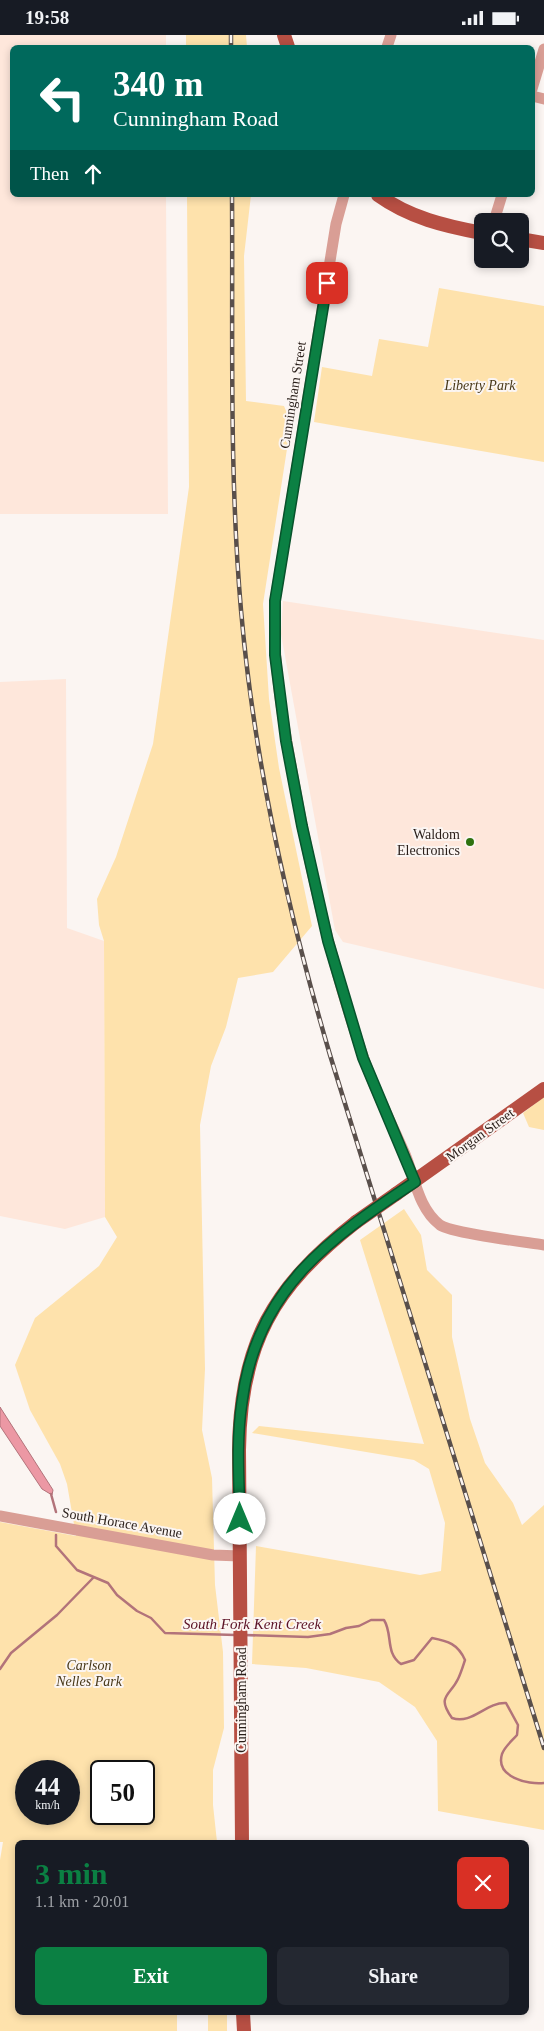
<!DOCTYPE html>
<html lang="en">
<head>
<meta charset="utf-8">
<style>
	body { margin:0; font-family:Georgia,serif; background:#242831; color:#f1f3f6; height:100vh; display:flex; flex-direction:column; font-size:19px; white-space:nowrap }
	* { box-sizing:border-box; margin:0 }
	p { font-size:16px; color:#9ea1a6 }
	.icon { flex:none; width:28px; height:28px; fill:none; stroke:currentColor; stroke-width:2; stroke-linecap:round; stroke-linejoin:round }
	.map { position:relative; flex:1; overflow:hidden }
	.panel { position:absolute; left:15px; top:1805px; width:514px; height:175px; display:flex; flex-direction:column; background:#171b24; border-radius:8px; box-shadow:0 2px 8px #0003 }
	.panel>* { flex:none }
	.guide { position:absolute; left:10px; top:10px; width:525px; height:152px; border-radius:8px; box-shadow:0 2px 8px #0003; background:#00695c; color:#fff; overflow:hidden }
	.buttons { position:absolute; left:474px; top:178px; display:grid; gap:10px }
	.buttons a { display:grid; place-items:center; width:55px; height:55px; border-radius:8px; background:#171b24; box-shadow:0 2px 8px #0003; font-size:25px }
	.speed { position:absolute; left:15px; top:1725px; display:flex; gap:10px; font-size:25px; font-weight:700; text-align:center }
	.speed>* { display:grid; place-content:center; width:65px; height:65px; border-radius:50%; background:#171b24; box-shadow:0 2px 8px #0003; line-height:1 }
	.speed small { font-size:12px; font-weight:400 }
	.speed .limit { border:2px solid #111; border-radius:8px; background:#fff; color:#111 }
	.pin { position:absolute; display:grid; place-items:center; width:42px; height:42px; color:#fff; margin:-21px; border-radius:10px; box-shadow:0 2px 8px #0006 }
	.me { position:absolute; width:55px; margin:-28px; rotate:0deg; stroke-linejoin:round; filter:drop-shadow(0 0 4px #0008) }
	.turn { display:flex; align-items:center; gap:18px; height:105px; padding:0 20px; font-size:22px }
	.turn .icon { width:65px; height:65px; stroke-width:2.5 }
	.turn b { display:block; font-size:35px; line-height:42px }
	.then { display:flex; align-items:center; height:48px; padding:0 20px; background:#0003; gap:10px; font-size:19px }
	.round { display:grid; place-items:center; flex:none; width:52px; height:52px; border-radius:8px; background:#242831 }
	.summary { display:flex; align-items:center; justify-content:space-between; height:85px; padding:0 20px }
	h1 { font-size:30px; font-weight:600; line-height:38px; color:#0b8043 }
	.cta { display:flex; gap:10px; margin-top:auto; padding:10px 20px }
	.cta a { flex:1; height:58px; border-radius:8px; background:#0b8043; color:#fff; font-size:20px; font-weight:600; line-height:58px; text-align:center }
	.cta a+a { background:#242831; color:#f1f3f6 }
	.status { display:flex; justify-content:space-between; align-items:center; height:35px; padding:0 25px; background:#171b24; direction:ltr }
	.status svg { height:14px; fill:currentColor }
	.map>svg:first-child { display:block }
</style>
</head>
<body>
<div class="status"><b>19:58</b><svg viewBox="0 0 49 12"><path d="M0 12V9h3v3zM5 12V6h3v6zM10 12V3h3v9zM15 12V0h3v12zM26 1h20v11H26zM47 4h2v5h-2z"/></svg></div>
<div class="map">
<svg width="544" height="1996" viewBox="0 0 544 1996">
	<rect width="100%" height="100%" fill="#fbf5f2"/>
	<g fill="#fee7db">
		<polygon points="0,0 166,0 166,12 12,12 12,160 166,160 168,479 0,479"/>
		<polygon points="283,566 544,605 544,954 343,907 335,895 281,599"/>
		<polygon points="66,644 67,893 104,906 105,1182 65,1194 0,1181 0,647"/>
	</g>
	<g fill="#fee2ac" fill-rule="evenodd">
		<polygon points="186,0 246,0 247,12 186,12"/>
		<path d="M187 160H251L244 221 246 366 284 371 291 388 263 569 269 664 279 733 312 891 273 937 238 943 226 992 211 1031 200 1090 205 1334 202 1395 212 1443 215 1550 223 1617 224 1693 213 1735V1770L217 1807 18 1808V1978H177V1996H0V1825L3 1807H0V1487L76 1501 67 1449 60 1429 30 1375 15 1330 35 1283 99 1231 117 1202 105 1182 104 906 99 890 97 864 116 822 153 709 189 452ZM26 1736H69V1779H26ZM101 1736H144V1779H101Z"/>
		<polygon points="439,253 544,271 544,427 314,387 322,332 372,341 379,304 428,312"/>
		<polygon points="544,1062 544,1095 529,1092 523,1078"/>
		<polygon points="404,1174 421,1200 427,1235 452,1260 452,1302 470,1384 485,1428 513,1468 522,1490 544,1470 544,1795 438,1776 437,1706 415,1672 379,1647 306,1633 252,1629 256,1511 420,1540 441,1536 445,1488 429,1434 414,1425 252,1398 259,1391 424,1409 360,1205"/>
		<rect x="208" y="1978" width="19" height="18"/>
	</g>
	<polygon fill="#ec98a4" stroke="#b2737a" points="0,1372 53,1455 52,1460 42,1454 0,1391"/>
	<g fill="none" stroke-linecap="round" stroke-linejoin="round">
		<g stroke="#b2737a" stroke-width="2.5">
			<polyline points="51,1459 56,1477"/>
			<polyline points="56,1500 56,1511 77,1535 108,1548 117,1560 137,1576 151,1583 165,1598 236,1600"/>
			<path d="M244 1600 308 1602 330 1599 346 1593 359 1591 371 1585H384C393 1599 385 1618 401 1629L414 1625 432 1603C448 1606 458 1609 465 1625 463 1631 461 1638 458 1644 450 1661 436 1661 452 1683 472 1690 486 1667 506 1668L518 1690 517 1700C512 1706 505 1711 502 1719 495 1742 528 1750 544 1748"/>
			<polyline points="0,1634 11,1618 57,1580 93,1543"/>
		</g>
		<g stroke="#d99e95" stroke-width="11">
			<polyline points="387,12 391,0"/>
			<polyline points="532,54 544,14"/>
			<polyline points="532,61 544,64"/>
			<path d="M344 160 336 189 275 566C272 627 283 687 294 747 311 840 332 932 363 1021 374 1054 391 1087 405 1119 415 1143 418 1173 440 1190 451 1198 525 1207 544 1210"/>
			<polyline points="494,186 502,160"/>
			<polyline points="0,1481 213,1520 240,1521"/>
		</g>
		<g stroke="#b74f43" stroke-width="14">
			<polyline points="284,0 288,12"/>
			<path d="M378 160C410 183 445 191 482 198"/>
			<polyline points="520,204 544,208"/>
			<polyline points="396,1159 544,1054"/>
			<path d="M242 1808 239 1415C240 1309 273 1252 356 1187"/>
			<polyline points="243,1978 244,1996"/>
		</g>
		<defs>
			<g id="rail">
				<polyline points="231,0 231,12"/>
				<path d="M232 160C233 299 229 437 241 575 254 727 287 874 330 1020L544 1713"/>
			</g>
		</defs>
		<use href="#rail" stroke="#594f4b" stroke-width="4.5"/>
		<use href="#rail" stroke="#fbf5f2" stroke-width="2.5" stroke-dasharray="8" stroke-linecap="butt"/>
		<polyline stroke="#b74f43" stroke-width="14" points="356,1187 396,1159"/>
	</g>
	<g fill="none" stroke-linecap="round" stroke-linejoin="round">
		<defs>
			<path id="route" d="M240 1484C239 1445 236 1406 242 1367 256 1255 328 1204 415 1147L363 1023 328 906 302 791 286 706 275 620V566L327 248"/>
		</defs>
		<use href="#route" stroke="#07532c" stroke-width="12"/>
		<use href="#route" stroke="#0b8043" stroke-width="9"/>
	</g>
	<circle fill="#2e720f" stroke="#fbf5f2" stroke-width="2" cx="470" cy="807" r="5"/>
	<g text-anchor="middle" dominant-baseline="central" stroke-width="4" stroke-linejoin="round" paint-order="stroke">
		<g font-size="14" font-style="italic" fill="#483818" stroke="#fbf5f2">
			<text x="480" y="350">Liberty Park</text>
			<text x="89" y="1630">Carlson<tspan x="89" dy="16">Nelles Park</tspan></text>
		</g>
		<g font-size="14" fill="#291e19" stroke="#fbf5f2">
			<text transform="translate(293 360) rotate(-81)">Cunningham Street</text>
			<text transform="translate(480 1100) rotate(-36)">Morgan Street</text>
			<text transform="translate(122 1488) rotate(10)">South Horace Avenue</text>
			<text transform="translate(241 1665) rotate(-90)">Cunningham Road</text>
		</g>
		<g font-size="14" fill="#291e19" stroke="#fbf5f2" text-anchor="end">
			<text x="460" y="799">Waldom<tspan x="460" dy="16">Electronics</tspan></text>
		</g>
		<g font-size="15" font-style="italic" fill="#5a1024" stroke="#fbf5f2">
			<text x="252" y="1589">South Fork Kent Creek</text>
		</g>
	</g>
</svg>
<div class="buttons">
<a><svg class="icon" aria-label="search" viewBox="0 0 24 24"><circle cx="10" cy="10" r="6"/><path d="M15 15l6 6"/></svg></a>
</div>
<div class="speed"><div>44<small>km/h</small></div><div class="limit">50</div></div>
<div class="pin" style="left:327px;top:248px;background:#d93025"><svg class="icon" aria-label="arrive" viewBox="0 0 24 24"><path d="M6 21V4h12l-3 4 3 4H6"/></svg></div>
<svg class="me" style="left:240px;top:1484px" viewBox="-20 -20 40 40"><circle r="19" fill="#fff"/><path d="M0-13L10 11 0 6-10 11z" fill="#0b8043"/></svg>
<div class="guide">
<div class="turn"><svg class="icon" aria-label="left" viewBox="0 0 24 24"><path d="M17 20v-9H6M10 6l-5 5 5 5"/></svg><div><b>340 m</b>Cunningham Road</div></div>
<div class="then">Then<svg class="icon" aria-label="ahead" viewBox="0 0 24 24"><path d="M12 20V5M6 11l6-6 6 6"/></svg></div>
</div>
<section class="panel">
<div class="summary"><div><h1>3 min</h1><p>1.1 km · 20:01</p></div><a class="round" style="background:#d93025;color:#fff"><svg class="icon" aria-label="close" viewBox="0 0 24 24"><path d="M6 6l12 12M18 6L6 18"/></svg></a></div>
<div class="cta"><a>Exit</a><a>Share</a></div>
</section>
</div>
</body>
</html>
